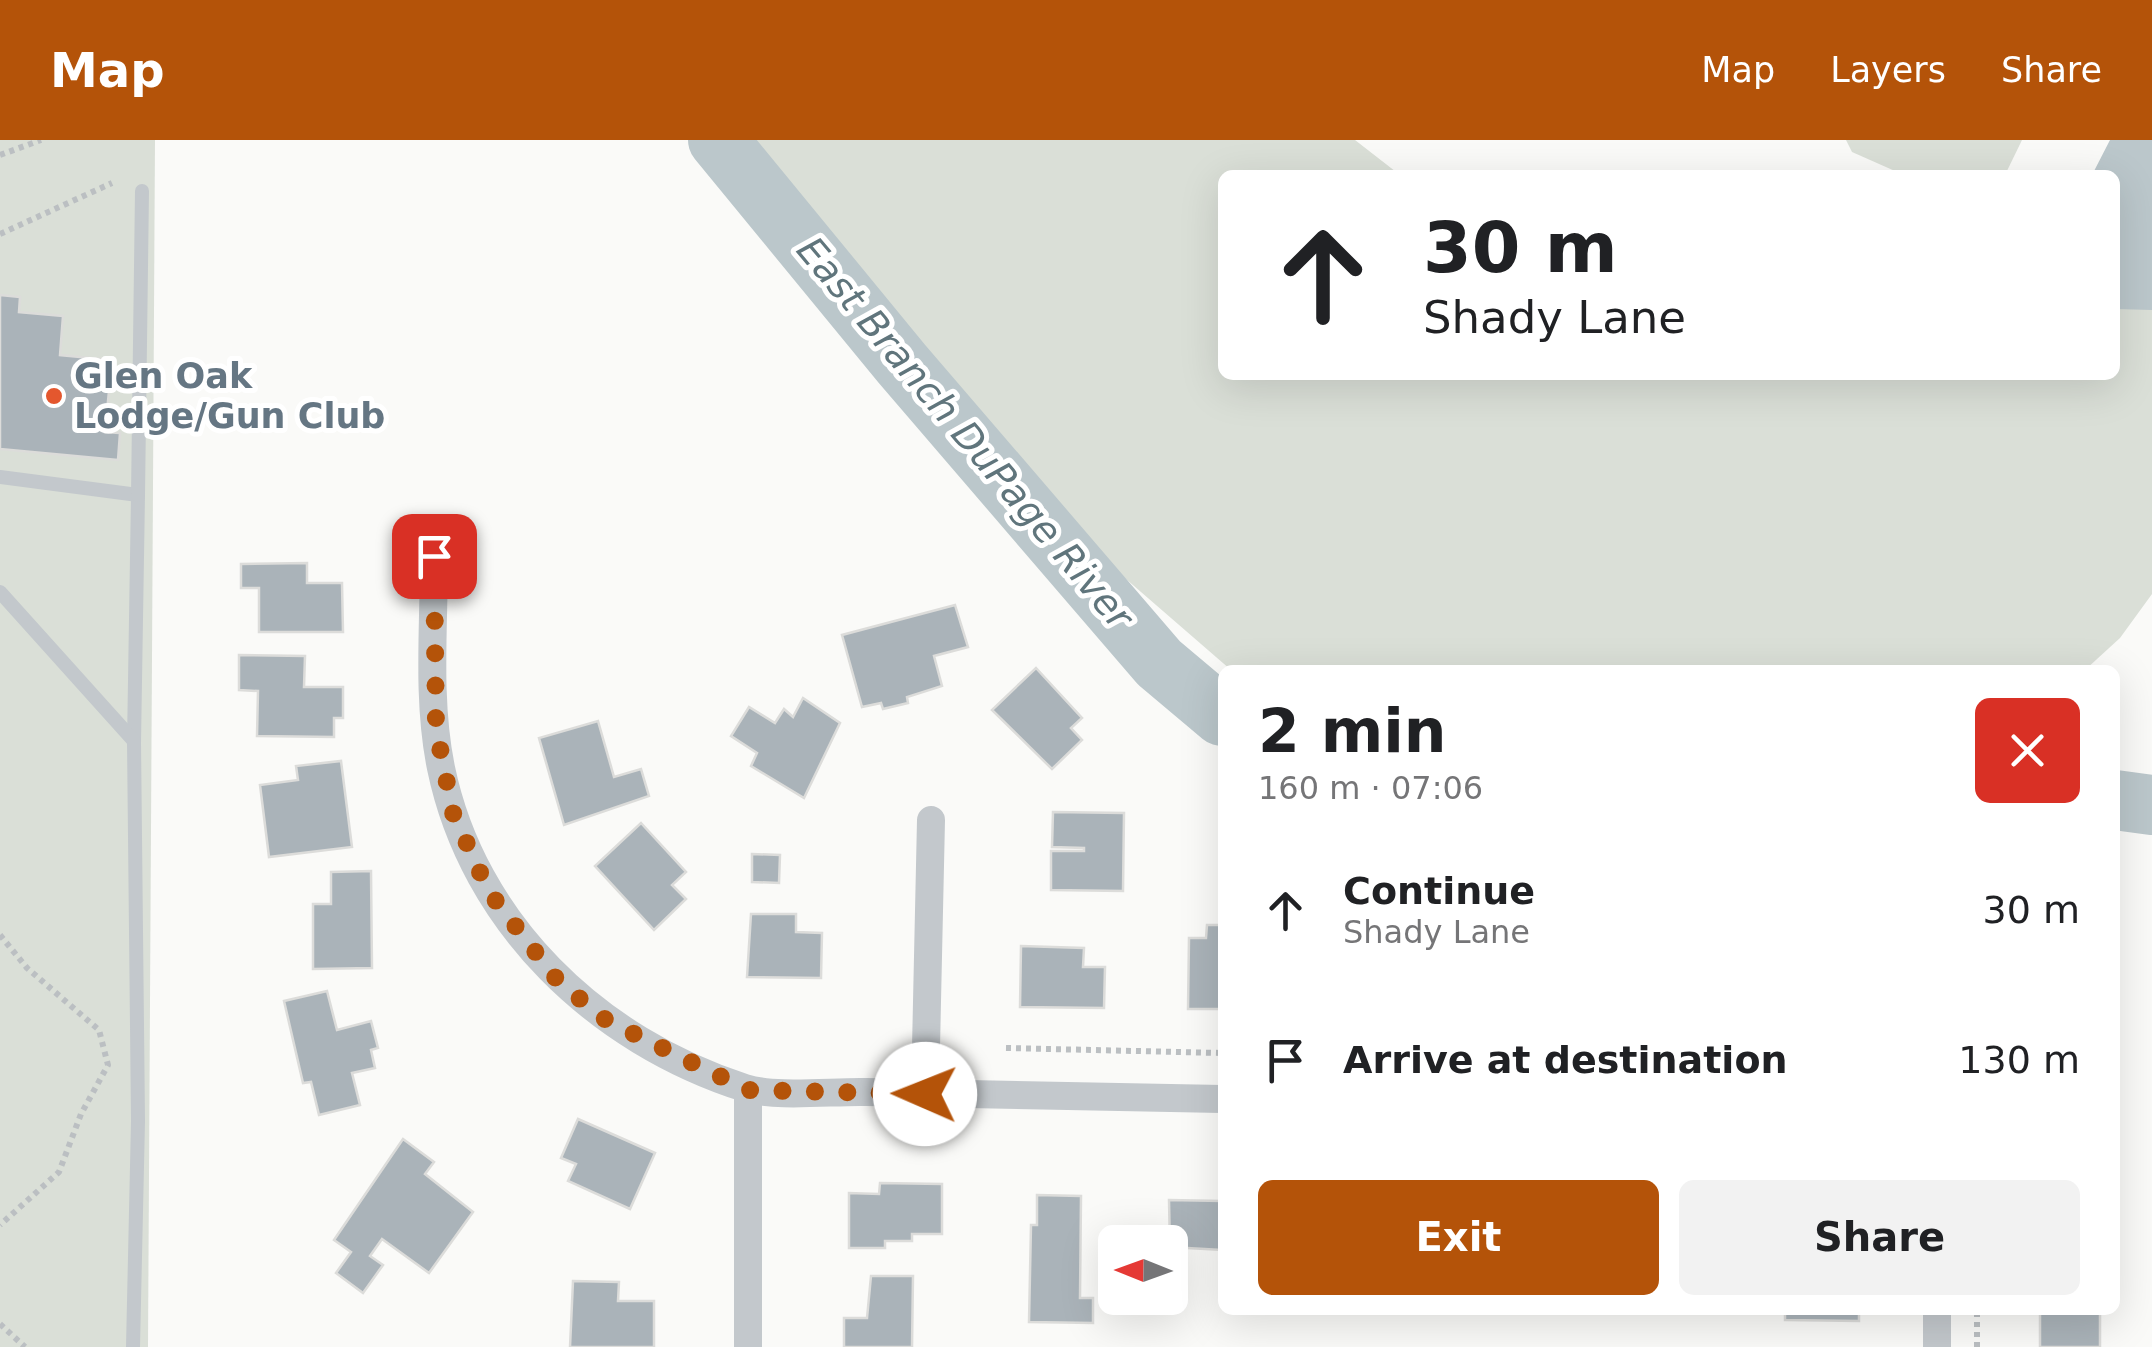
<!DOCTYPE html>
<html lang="en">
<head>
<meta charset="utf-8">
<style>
	body { margin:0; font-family:"DejaVu Sans",sans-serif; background:#f2f2f2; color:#202124; height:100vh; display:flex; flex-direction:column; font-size:38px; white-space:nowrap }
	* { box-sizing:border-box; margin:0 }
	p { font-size:32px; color:#757577 }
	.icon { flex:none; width:55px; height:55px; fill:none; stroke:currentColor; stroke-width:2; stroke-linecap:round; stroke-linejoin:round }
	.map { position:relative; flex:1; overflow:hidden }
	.sheet { position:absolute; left:1218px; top:525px; width:902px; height:650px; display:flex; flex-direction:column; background:#fff; border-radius:15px; box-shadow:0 10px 40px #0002 }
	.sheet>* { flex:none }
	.hud { position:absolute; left:1218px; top:30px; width:902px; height:210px; border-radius:15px; box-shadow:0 10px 40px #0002; background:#fff; color:#202124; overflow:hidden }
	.needle { width:65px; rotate:271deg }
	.fabs { position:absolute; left:1098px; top:1085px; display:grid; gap:20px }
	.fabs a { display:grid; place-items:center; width:90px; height:90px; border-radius:15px; background:#fff; box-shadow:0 10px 40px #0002; font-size:50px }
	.pin { position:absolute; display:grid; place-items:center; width:85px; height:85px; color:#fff; margin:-42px; border-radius:20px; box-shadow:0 5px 15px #0006 }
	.me { position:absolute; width:110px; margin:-55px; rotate:271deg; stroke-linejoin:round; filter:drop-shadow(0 0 8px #0008) }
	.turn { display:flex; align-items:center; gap:35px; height:210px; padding:0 40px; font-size:45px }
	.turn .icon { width:130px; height:130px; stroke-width:2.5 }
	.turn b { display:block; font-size:70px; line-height:85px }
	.round { display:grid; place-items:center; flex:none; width:105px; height:105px; border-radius:15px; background:#f2f2f2 }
	.summary { display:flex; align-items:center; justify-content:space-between; height:170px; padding:0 40px }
	h1 { font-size:60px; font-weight:600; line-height:75px }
	.cta { display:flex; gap:20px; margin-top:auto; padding:20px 40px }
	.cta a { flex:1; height:115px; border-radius:15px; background:#b45309; color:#fff; font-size:40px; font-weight:600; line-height:115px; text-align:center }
	.cta a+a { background:#f2f2f2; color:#202124 }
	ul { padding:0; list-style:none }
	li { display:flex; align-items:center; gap:30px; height:150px; padding:0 40px }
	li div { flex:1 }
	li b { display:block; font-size:38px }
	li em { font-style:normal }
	header { display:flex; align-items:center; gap:60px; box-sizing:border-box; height:140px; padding:0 50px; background:#b45309; color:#fff }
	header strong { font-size:48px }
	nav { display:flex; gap:55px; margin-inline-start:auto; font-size:35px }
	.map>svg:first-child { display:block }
</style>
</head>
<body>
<header>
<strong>Map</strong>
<nav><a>Map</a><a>Layers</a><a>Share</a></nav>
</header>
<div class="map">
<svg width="2152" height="1207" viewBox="0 0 2152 1207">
	<rect width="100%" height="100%" fill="#fafaf8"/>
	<g fill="#dadfd7">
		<polygon points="0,0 155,0 148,1207 0,1207"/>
		<polygon points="754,0 1355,0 1400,35 1222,35 1222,235 2115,235 2115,132 2152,159 2152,454 2120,498 2085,530 1231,530 1111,426 982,283"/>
		<polygon points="1846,0 2022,0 2005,35 1904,35 1852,12"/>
	</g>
	<polygon fill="#bbc7cb" points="2110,0 2152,0 2152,170 2115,169 2115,35 2092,35"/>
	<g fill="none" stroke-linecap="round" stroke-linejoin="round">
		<g stroke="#bbc7cb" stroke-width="60">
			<polyline points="718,0 902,224 1159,523 1222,576"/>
			<polyline points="2115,660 2152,665"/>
		</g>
	</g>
	<g fill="#aab3b9" stroke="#dcdcda" stroke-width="2.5">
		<polygon points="0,155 20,157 19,172 63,176 60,215 112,220 105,292 120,293 118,320 0,309"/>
		<polygon points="307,423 307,443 342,443 343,492 259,492 259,448 241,448 241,424"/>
		<polygon points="955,465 968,507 934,516 942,546 907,557 908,563 883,569 881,563 862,567 842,495"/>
		<polygon points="239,515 305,516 304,547 343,547 343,578 334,578 334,597 257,596 258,551 239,550"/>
		<polygon points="1036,528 1082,578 1071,588 1082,600 1052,629 992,570"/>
		<polygon points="803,558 840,583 804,658 751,626 757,613 731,596 749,567 775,583 784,569 793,577"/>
		<polygon points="598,581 614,637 641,629 649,656 564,685 539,598"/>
		<polygon points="341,621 352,707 269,717 260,645 298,640 296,626"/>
		<polygon points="1053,672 1124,673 1123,751 1051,750 1051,711 1084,711 1084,708 1052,707"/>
		<polygon points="641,683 686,732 672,745 686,759 654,790 595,726"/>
		<polygon points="752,714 780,715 779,743 752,742"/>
		<polygon points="371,731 372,828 313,829 313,764 331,764 331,732"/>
		<polygon points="751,774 796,774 796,792 822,793 821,838 747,837"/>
		<polygon points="1207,785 1222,785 1222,869 1188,869 1189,798 1206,798"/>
		<polygon points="1021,806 1084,808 1083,827 1105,827 1104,868 1020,867"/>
		<polygon points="327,851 337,890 371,881 378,908 371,910 375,928 352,933 360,965 319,975 311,942 303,943 284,861"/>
		<polygon points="578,979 655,1013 630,1069 568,1041 576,1024 561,1018"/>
		<polygon points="403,999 434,1022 425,1034 473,1072 429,1133 382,1099 370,1116 383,1125 363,1153 336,1133 351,1112 334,1100"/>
		<polygon points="880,1043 942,1044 942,1094 912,1094 912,1101 885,1101 885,1108 849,1108 849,1053 879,1054"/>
		<polygon points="1037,1055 1081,1056 1080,1158 1093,1158 1093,1183 1029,1182 1031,1085 1037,1085"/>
		<polygon points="1169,1060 1222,1061 1222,1110 1170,1107"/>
		<polygon points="871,1136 913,1136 912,1207 844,1207 844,1178 867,1178"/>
		<polygon points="573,1141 619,1142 618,1161 654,1161 654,1207 570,1207"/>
		<polygon points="1785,1170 1859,1170 1859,1181 1785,1180"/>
		<rect x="2040" y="1170" width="60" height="37"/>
	</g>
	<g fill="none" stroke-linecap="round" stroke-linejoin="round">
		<g stroke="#bbbfc2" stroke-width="6" stroke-dasharray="5 5" stroke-linecap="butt">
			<polyline points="0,15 41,0"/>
			<polyline points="0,94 112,43"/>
			<polyline points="0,795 27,828 99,890 108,925 81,974 59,1032 0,1085"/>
			<polyline points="1006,908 1222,913"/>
			<polyline points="0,1184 25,1207"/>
			<polyline points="1977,1207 1977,1170"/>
		</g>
		<g stroke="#c3c8cc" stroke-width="14">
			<polyline points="0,337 138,355 134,603"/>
			<polyline points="138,355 142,51"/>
			<polyline points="0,452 134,601 138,981 133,1207"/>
		</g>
		<g stroke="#c3c8cc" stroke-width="28">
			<path d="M434 417C434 486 427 560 441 628 473 783 597 901 745 948 775 958 833 951 866 952 985 955 1104 957 1222 959"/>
			<polyline points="748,950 748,1207"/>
			<polyline points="925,953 931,680"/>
			<polyline points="1937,1170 1937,1207"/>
		</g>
	</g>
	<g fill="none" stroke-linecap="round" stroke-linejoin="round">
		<polyline stroke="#b45309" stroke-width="18" stroke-dasharray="0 32.4" points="434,416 436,588 453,673 489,752 558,841 606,880 748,950 925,954"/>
	</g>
	<circle fill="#e4572e" stroke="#fff" stroke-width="4" cx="54" cy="256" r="10"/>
	<g text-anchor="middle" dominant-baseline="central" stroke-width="10" stroke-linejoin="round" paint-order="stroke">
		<g font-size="35" font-weight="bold" fill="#657683" stroke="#fff" text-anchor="start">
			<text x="74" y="236">Glen Oak<tspan x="74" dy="40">Lodge/Gun Club</tspan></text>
		</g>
		<g font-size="38" font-style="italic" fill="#60757c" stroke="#fff">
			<text transform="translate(965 293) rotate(50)">East Branch DuPage River</text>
		</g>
	</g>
</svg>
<div class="fabs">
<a><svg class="needle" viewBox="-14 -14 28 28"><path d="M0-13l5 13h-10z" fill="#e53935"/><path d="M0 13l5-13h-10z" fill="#757577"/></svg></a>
</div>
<div class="pin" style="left:434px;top:416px;background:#d93025"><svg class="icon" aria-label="arrive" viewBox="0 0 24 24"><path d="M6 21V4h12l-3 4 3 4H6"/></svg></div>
<svg class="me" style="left:925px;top:954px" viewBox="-20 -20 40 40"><circle r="19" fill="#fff"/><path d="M0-13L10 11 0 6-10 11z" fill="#b45309"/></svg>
<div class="hud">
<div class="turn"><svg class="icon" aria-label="ahead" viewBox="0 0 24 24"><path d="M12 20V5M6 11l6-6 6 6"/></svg><div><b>30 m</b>Shady Lane</div></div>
</div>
<section class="sheet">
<div class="summary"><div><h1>2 min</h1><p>160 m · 07:06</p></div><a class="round" style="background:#d93025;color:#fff"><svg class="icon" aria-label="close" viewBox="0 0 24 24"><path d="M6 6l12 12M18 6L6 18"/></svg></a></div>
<ul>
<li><svg class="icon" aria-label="ahead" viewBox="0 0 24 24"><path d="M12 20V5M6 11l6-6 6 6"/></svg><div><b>Continue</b><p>Shady Lane</p></div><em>30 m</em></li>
<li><svg class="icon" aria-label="arrive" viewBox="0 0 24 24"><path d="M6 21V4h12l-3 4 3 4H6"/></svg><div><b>Arrive at destination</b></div><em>130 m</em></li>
</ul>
<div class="cta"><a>Exit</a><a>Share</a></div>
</section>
</div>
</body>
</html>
